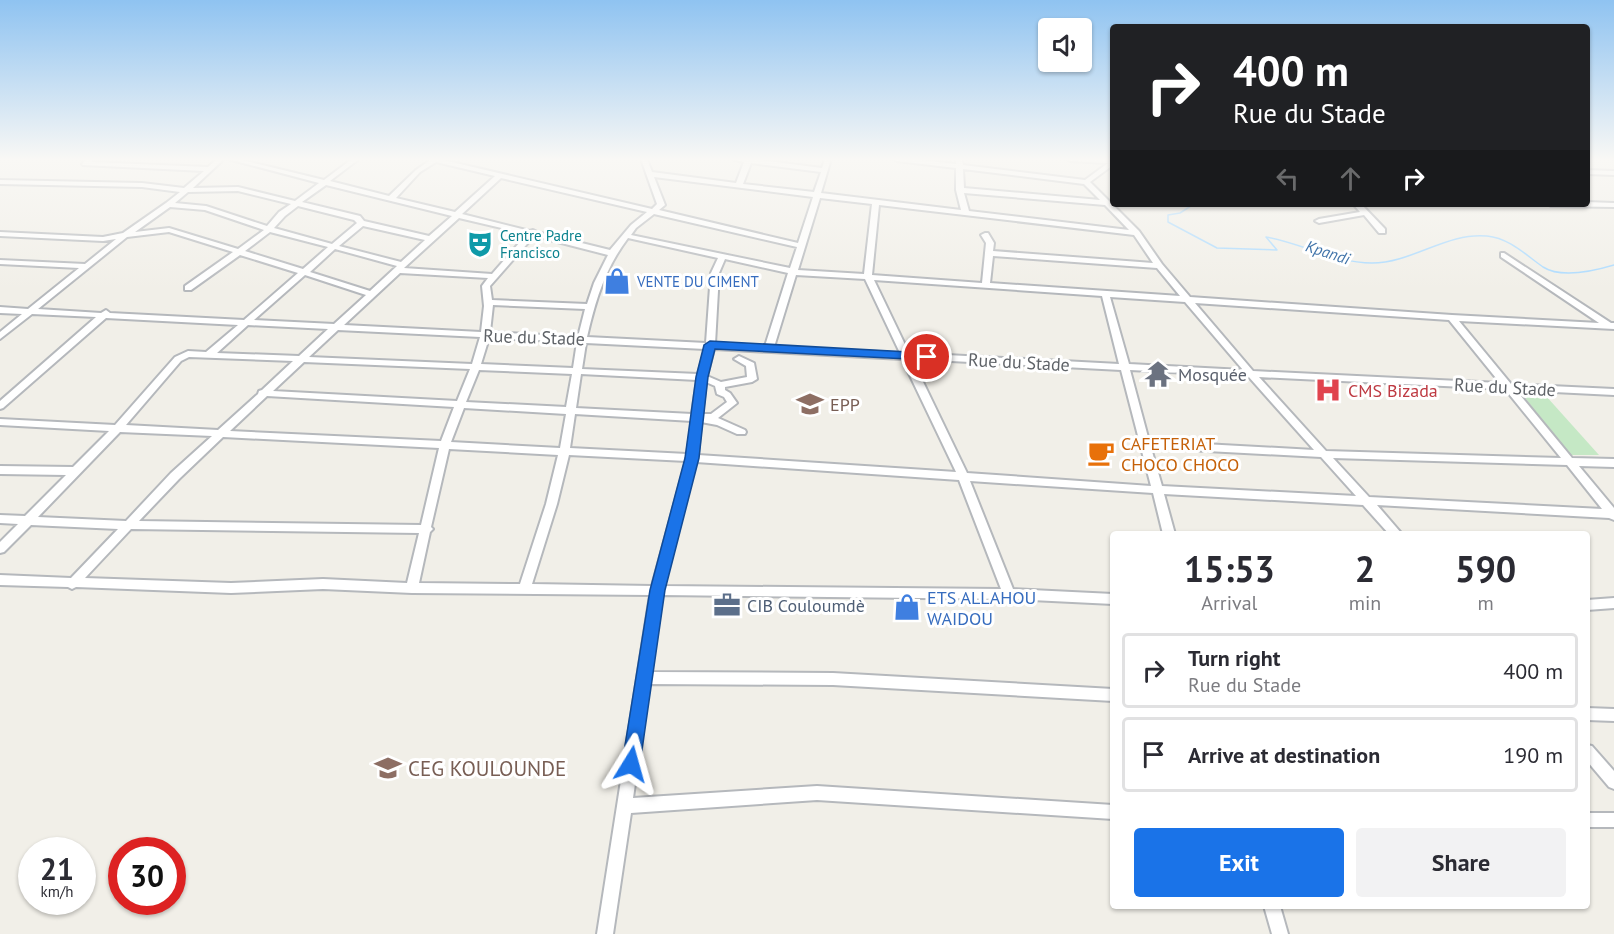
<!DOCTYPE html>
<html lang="en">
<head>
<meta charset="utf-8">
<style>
	body { margin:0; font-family:"PT Sans",sans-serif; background:#f2f2f3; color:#2b2b33; height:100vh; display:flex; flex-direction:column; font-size:22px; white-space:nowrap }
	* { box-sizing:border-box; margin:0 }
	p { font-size:20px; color:#7c7c81 }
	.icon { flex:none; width:33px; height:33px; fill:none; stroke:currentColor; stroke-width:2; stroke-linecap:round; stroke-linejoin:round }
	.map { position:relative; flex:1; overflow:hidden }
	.details { position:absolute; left:1110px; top:531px; width:480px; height:378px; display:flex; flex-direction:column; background:#fff; border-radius:6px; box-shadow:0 2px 4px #0004 }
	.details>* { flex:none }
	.hud { position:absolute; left:1110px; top:24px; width:480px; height:183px; border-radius:6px; box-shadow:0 2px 4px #0004; background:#202124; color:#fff; overflow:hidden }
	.fabs { position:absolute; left:1038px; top:18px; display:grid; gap:12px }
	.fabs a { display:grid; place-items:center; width:54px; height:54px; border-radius:6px; background:#fff; box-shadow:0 2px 4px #0004; font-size:30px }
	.speed { position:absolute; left:18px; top:837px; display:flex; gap:12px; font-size:30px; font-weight:700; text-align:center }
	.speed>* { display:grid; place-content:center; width:78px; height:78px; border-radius:50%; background:#fff; box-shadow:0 2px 4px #0004; line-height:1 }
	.speed small { font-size:15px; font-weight:400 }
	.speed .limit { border:9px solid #d22; background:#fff; color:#111 }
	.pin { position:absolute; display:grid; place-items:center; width:51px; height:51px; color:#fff; margin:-26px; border:3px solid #fff; border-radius:50%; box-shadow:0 2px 6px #0007 }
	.me { position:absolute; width:66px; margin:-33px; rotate:8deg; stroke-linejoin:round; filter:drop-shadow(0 0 4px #0008) }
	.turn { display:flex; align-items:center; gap:21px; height:126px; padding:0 24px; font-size:27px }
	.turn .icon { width:78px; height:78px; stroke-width:2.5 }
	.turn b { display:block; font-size:42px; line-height:51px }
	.lanes { display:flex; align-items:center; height:57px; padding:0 24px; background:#0003; justify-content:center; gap:30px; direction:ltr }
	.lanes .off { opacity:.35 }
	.eta { display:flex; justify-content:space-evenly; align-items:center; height:102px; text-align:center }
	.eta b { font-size:36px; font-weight:600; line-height:42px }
	.cta { display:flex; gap:12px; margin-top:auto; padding:12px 24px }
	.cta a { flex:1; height:69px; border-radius:6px; background:#1a73e8; color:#fff; font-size:24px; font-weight:600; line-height:69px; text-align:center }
	.cta a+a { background:#f2f2f3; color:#2b2b33 }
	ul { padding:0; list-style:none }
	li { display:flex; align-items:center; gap:18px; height:75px; margin:0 12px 9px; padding:0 12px; border:3px solid #e1e1e2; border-radius:6px }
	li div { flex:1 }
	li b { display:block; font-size:22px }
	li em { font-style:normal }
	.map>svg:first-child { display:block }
</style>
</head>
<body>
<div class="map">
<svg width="1614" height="934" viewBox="0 0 1614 934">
	<rect width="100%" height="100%" fill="#f1efe8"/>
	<polygon fill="#c5e8c5" points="1523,395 1546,396 1599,455 1568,455"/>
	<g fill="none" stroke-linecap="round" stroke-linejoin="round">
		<path stroke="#aadaff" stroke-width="1.5" d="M1194 204 1180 213 1168 215V222L1217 248 1277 250 1266 237C1301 243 1336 263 1372 263 1412 263 1447 232 1487 236 1509 238 1526 255 1543 267 1562 279 1594 271 1614 265"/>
		<defs>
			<g id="minor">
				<path d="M87 159H94L91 162 208 167 217 159H224L193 188 238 187 295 201 319 183 228 159H238L324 180 352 159H359L330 181 389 196 416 170 429 161 428 159H439L652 209 657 204 641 159H647L652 172 736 183 744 162 734 160 733 159H752L822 168 825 159H831L821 193 961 210 956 190V168L897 161 894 159H912L956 164V159H962L963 165 1085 180 1108 163 1070 161 1067 159H1113V165L1090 182 1139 231 1162 264 1190 297 1452 315 1599 323 1501 257V253H1504L1611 323H1614V329L1459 321 1511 384 1614 389V395L1516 390 1572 458 1614 459V467L1579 466 1614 508V520L1609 518 1377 505 1402 534H1389L1363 505 1164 494 1175 534H1163L1153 493 970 481 1013 589 1113 594V604L1009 599 662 595 651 672 833 673 1113 689V701L833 685 649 684 633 798 817 786 1113 805V819L817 800 631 813 613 934H597L650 595 412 593 323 589 231 593 76 587 72 589 68 587 0 585V575L71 578 118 529 31 525 4 552 0 553V542L18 524 0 523V515L25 516 66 475 0 474V466L73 467 109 431 0 425V419L115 425 175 357 188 351 206 352 238 325 106 318 3 408 0 409V401L96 317 32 314 0 339V332L22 314 0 313V307L28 309 79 268 0 264V260L85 264 116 239 103 241 0 236V232L103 237 123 233 166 203 180 192 142 187 0 184V180L142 183 184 188 204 171 83 165 82 164ZM436 162 495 176 455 212 396 198 420 172ZM751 163 821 172 814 192 743 184ZM963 169 1084 184 1100 200 964 188ZM654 177 813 197 798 243 659 210 665 205ZM501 178 647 212 631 225 610 250 537 232 533 230 530 231 462 214ZM326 185 452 216 429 236 364 221 360 216 302 202ZM238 191 291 204 279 212 267 226 206 206 175 203 188 192ZM964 193 1105 205 1129 230 969 211ZM820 198 872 204 864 274 798 270ZM879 205 1134 235 1153 263 993 251 994 243 988 233H985L981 235 986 243 982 283 872 275ZM298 206 354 220 357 223 332 244 274 228 285 216ZM170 207 205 210 264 230 238 249 169 228 135 232ZM654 214 797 247 790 268 631 235 636 228ZM459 218 527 234 492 274 404 268ZM363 226 425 240 401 262 339 246ZM169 232 233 252 185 286V290H191L240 255 298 273 244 320 110 313 106 310 101 313 38 309 127 237ZM270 232 328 247 303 269 245 251ZM534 236 608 255 594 283 587 304 492 300 490 286ZM628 238 718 258 711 273 706 343 587 337C595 302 605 268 628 238ZM335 249 397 266 370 291 310 272ZM993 256 1157 268 1180 296 990 283ZM725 259 788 273 765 346 715 344 719 273ZM400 273 488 278 482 286 484 306 481 332 344 325ZM305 275 366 295 334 324 254 320ZM796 275 865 279 900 353 774 347ZM874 280 1102 296 1119 364 909 353ZM1110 297 1185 302 1243 370 1129 364ZM1195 303 1449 320 1500 383 1253 371ZM493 305 585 309 578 337 490 332ZM248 325 328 329 299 356 217 353ZM338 330 480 337 472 364 309 357ZM489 338 577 342 573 368 481 364ZM586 343 705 349 698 374 582 369ZM714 349 902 359 956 472 698 455 701 422 717 425 737 434H745L746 432 745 430 718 418 737 403 730 393 725 390V387L752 382 757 379 754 363 739 356 734 359 746 366 747 377 721 382 707 376ZM189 357 293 361 262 390 259 391 258 394 218 430 126 425 181 361ZM912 359 1121 370 1151 486 967 473ZM304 362 470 369 457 401 273 391ZM479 370 572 374 566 407 466 402ZM1130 370 1248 376 1314 450 1149 441ZM581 374 697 380 692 414 576 408ZM1259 377 1505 389 1561 458 1326 451ZM706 382 715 386 717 394 724 397 727 402 711 414H702ZM267 396 454 407 441 441 230 431ZM464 408 566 414 560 448 451 442ZM575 414 692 421 687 454 570 448ZM120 432 212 436 171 473 126 521 38 517ZM223 437 439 448 421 525 139 521 179 479ZM1151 448 1321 457 1356 496 1162 486ZM449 449 558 455 546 504 520 584 419 583 430 532 433 529 431 527ZM569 455 686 461 652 586 532 584 557 504ZM1333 458 1567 465 1602 509 1369 497ZM696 462 959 480 1001 589 664 586ZM131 529 419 533 407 583 323 579 231 583 85 578Z"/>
				<polygon points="1587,170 1614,171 1614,175 1587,174"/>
				<polygon points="1587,202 1614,203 1614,207 1551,206 1547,204 1587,204"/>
				<polygon points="1353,204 1361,204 1385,229 1385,233 1379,233 1364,215 1319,223 1315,221 1319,219 1360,212"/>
				<polygon points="1614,598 1614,608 1587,610 1587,600"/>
				<polygon points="1587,708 1614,709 1614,721 1587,720"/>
				<polygon points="1587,745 1592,746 1614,771 1614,789 1609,787 1587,761"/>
				<rect x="1587" y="813" width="27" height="14"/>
				<polygon points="1264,906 1280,906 1288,934 1272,934"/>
			</g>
		</defs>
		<use href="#minor" stroke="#b5b8bc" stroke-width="4"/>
		<use href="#minor" fill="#fff" fill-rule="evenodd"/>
	</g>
	<linearGradient id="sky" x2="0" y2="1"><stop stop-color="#8fc3f1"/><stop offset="0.55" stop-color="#f9f8f5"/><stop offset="1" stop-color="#f9f8f5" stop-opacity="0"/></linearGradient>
	<rect width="1614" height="290" fill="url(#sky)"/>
	<polygon fill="#1a73e8" stroke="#114b97" stroke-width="1.5" points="710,341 927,353 933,357 927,360 715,349 708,377 699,458 665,590 640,764 638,770 631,772 625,770 622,764 650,590 685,458 696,377 704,345"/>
	<defs>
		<symbol id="theatre-bare" viewBox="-9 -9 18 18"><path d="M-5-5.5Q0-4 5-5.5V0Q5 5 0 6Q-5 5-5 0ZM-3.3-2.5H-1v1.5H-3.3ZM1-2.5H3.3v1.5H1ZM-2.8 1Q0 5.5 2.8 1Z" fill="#0f9aa8" stroke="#fff" stroke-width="2.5" paint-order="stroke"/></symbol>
		<symbol id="shop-bare" viewBox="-9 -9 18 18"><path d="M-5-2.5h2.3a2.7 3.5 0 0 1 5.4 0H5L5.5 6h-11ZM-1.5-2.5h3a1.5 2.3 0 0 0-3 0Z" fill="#3f7fe0" stroke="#fff" stroke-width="2.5" paint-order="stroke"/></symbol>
		<symbol id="temple-bare" viewBox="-9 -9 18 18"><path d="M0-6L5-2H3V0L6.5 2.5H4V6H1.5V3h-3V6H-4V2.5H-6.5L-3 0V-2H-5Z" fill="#6b7280" stroke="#fff" stroke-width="2.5" paint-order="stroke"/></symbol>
		<symbol id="hospital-bare" viewBox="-9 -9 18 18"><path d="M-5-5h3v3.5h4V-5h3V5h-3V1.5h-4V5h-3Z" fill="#e0444e" stroke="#fff" stroke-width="2.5" paint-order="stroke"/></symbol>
		<symbol id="school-bare" viewBox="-9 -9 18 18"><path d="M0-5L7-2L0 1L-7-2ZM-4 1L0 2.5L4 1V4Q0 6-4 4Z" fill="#8d6e63" stroke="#fff" stroke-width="2.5" paint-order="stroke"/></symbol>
		<symbol id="cafe-bare" viewBox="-9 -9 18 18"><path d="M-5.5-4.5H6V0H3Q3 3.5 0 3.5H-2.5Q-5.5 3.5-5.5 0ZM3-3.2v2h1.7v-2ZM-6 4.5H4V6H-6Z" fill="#e8710a" stroke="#fff" stroke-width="2.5" paint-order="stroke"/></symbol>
		<symbol id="office-bare" viewBox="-9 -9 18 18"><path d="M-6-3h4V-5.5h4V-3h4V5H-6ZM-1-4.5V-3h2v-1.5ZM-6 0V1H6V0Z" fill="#5c6f8a" stroke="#fff" stroke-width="2.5" paint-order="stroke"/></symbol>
	</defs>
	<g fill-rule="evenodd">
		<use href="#theatre-bare" x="461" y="225" width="38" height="38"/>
		<use href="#shop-bare" x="598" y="262" width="38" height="38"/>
		<use href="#temple-bare" x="1139" y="355" width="38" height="38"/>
		<use href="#hospital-bare" x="1309" y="371" width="38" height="38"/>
		<use href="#school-bare" x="791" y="385" width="38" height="38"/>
		<use href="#cafe-bare" x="1082" y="434" width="38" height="38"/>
		<use href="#office-bare" x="708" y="586" width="38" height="38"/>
		<use href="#shop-bare" x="888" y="588" width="38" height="38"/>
		<use href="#school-bare" x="369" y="749" width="38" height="38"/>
	</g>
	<g text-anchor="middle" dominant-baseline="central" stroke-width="6" stroke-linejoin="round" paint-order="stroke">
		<g font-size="15" fill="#0d838f" stroke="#fff" text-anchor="start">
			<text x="500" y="235">Centre Padre<tspan x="500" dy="17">Francisco</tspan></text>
		</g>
		<g font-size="15" fill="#366cbe" stroke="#fff" text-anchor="start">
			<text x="637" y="281">VENTE DU CIMENT</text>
		</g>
		<g font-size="16" font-style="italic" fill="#4174aa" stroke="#fff">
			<text transform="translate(1328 252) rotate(18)">Kpandi</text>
		</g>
		<g font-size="18" fill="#5f6368" stroke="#fff">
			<text transform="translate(534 337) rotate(2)">Rue du Stade</text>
			<text transform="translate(1019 362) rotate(3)">Rue du Stade</text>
			<text transform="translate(1505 387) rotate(3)">Rue du Stade</text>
		</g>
		<g font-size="18" fill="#5b616d" stroke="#fff" text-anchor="start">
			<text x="1178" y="374">Mosquée</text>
		</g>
		<g font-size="18" fill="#be3a42" stroke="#fff" text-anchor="start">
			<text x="1348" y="390">CMS Bizada</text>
		</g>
		<g font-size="18" fill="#785e54" stroke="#fff" text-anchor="start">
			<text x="830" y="404">EPP</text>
		</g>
		<g font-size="18" fill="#c56008" stroke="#fff" text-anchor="start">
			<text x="1121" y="443">CAFETERIAT<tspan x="1121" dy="21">CHOCO CHOCO</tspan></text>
		</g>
		<g font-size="18" fill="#366cbe" stroke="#fff" text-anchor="start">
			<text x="927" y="597">ETS ALLAHOU<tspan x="927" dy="21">WAIDOU</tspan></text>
		</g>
		<g font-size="18" fill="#4e5e75" stroke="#fff" text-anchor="start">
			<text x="747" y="605">CIB Couloumdè</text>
		</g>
		<g font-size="21" fill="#785e54" stroke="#fff" text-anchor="start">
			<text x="408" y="768">CEG KOULOUNDE</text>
		</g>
	</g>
</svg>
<div class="fabs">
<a><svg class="icon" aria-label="sound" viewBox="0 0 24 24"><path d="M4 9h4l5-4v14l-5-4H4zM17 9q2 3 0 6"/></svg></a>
</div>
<div class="speed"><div>21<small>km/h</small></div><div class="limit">30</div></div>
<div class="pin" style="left:927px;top:357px;background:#d93025"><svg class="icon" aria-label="arrive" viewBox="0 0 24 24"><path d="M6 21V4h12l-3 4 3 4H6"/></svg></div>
<svg class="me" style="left:631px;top:764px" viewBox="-20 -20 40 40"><path d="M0-17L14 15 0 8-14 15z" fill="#1a73e8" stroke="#fff" stroke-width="4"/></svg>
<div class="hud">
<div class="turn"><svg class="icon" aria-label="right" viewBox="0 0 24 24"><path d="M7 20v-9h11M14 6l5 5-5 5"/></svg><div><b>400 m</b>Rue du Stade</div></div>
<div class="lanes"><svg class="icon off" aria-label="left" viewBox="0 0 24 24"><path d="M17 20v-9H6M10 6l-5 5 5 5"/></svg><svg class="icon off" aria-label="ahead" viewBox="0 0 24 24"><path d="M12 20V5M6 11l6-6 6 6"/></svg><svg class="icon" aria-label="right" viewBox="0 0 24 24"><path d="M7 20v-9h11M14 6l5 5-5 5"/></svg></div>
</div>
<section class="details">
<div class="eta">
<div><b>15:53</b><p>Arrival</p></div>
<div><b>2</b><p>min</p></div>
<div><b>590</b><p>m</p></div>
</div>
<ul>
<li><svg class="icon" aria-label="right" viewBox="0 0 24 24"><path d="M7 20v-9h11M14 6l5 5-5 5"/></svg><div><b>Turn right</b><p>Rue du Stade</p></div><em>400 m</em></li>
<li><svg class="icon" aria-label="arrive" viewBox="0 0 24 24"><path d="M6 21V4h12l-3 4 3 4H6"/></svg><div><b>Arrive at destination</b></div><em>190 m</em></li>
</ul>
<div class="cta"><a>Exit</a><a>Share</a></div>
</section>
</div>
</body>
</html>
